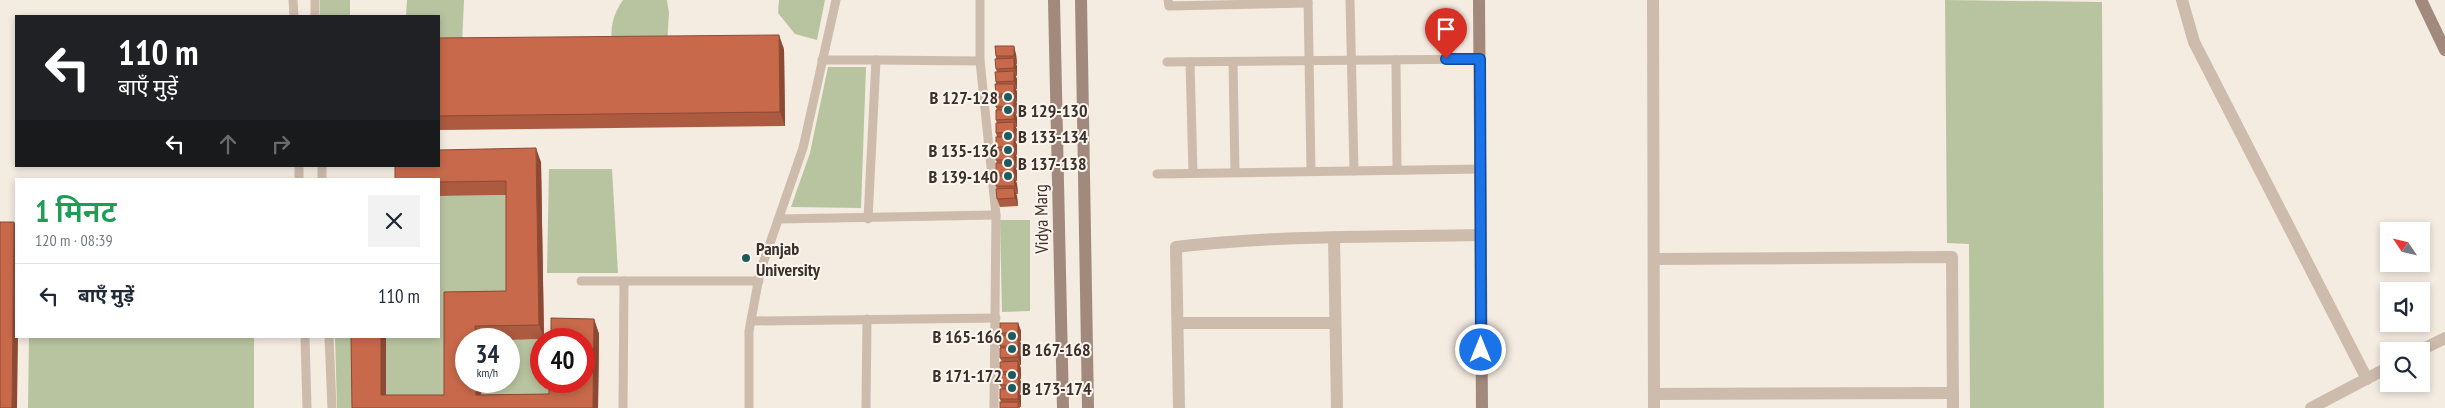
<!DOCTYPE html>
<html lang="hi">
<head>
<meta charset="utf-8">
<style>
	body { margin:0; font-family:"PT Sans Narrow","Noto Sans Devanagari",sans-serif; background:#f2f2f3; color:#1f2937; height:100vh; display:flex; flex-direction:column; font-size:19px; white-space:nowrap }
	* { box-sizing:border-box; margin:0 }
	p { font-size:16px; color:#747a83 }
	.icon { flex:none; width:28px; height:28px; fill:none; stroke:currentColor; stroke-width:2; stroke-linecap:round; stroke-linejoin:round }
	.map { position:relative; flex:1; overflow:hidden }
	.drawer { position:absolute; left:15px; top:178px; width:425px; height:160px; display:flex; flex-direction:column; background:#fff; border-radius:0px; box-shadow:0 2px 8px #0003 }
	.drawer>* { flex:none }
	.guide { position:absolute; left:15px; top:15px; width:425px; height:152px; border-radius:0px; box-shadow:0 2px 8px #0003; background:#202124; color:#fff; overflow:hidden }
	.needle { width:32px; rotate:305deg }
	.tools { position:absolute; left:2380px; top:222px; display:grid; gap:10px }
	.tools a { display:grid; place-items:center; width:50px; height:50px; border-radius:0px; background:#fff; box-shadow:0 2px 8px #0003; font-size:25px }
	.speed { position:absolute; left:455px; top:328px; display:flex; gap:10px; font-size:25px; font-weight:700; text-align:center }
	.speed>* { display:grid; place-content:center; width:65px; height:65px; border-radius:50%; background:#fff; box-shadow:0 2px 8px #0003; line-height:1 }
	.speed small { font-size:12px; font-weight:400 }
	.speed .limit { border:8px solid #d22; background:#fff; color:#111 }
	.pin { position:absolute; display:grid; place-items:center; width:42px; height:42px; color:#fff; margin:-51px -21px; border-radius:50% 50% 50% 0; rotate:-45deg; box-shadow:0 0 5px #0007 }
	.pin .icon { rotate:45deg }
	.me { position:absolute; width:55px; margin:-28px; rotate:0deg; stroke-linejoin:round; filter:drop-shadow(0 0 4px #0008) }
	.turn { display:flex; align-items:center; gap:18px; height:105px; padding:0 20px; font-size:22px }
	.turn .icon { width:65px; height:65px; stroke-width:2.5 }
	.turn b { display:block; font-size:35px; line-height:42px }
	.lanes { display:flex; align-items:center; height:48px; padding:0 20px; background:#0003; justify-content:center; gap:25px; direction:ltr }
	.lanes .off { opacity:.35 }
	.round { display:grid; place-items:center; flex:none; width:52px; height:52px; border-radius:0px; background:#f2f2f3 }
	.headline { display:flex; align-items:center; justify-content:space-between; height:85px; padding:0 20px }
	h1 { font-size:30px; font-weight:600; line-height:38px; color:#1e9e55 }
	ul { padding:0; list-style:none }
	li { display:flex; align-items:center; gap:15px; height:65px; padding:0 20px; border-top:1px solid #e0e1e3 }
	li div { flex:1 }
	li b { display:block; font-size:19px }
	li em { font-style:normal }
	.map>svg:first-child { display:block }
</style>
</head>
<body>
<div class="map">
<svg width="2445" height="408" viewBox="0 0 2445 408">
	<rect width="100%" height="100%" fill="#f4ebe1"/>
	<g fill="#b8c4a0">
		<rect x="320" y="0" width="30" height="16"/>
		<polygon points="407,0 464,0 462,43 439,42 439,16 406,16"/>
		<path d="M623 0H667L669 13 667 45H612C610 27 613 14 623 0Z"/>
		<polygon points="779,0 825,0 817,40 795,34 778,13"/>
		<polygon points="1945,0 2102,2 2104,408 1970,408 1969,244 1947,243"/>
		<polygon points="828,67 866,67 861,208 791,207 810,153"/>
		<polygon points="549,169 612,169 618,273 547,273"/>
		<polygon points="511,195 512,305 449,306 450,408 386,408 386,336 439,336 439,196"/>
		<polygon points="1000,220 1030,220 1030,311 1002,312"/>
		<polygon points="29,336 254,336 254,408 28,408"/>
		<polygon points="335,336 351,336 353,408 337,408"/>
		<polygon points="541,339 541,381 555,381 554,408 482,408 481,381 509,381 509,340"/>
	</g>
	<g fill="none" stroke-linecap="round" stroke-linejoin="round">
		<g stroke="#cdbbac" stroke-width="9">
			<polyline points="293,0 294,16"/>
			<polyline points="315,0 315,16"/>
			<polyline points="980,0 980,61 996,215 994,408"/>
			<polyline points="1168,0 1169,6 1308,3"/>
			<polyline points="1308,0 1311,170"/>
			<polyline points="1350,0 1354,171"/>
			<polyline points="822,60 876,60 868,219"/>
			<polyline points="876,60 980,61"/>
			<polyline points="1396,60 1397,170"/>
			<polyline points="1167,62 1480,59"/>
			<polyline points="1190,62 1193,173"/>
			<polyline points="1233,62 1235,172"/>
			<polyline points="299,166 299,179"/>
			<polyline points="322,166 322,179"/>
			<polyline points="1157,174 1480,169"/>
			<polyline points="779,219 996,215"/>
			<polyline points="581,281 759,281"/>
			<polyline points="752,321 996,318"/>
			<polyline points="305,336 307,408"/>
			<polyline points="329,336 332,408"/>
			<polyline points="623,408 624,281"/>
			<polyline points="749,408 749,331 760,272 803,148 836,0"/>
			<polyline points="866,408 867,319"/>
		</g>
		<g stroke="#cdbbac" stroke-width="12">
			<polyline points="1653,0 1654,408"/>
			<polyline points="2182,0 2194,42 2367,379"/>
			<polyline points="1334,238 1337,408"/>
			<polyline points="1654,259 1952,257 1953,408"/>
			<polyline points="1178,323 1335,323"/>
			<polyline points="2419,351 2445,338"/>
			<polyline points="1654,394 1953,393"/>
			<path d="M1179 408 1176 247C1277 235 1379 237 1481 235"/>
			<polyline points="2311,408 2389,367"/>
		</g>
		<g stroke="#a18a7d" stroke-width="12">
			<polyline points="1054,0 1063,408"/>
			<polyline points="1081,0 1088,408"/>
			<polyline points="1479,0 1482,408"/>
			<polyline points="2421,0 2445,50"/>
		</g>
	</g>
	<g fill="#ac5a40">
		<polygon points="439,38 784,49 785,126 439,130"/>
		<polygon points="1016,54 1017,64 1016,64 1017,76 1015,76 1017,79 1017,89 1016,89 1017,92 1017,102 1016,102 1017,104 1017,114 1016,114 1017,117 1017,127 1016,127 1017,130 1017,141 1015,141 1017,145 1017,155 1016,155 1017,158 1017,168 1016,168 1017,171 1017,181 1016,181 1017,184 1018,194 1016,194 1017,196 1018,206 1000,207 997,199 997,189 996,186 997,176 996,173 997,163 996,160 997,150 996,147 997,137 996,133 997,123 996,120 997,110 996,107 996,82 997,72 996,69 996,56"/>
		<polygon points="541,162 544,339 509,340 509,339 466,339 466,381 481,381 481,395 549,394 594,319 599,334 598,408 352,408 351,336 386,336 386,395 444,395 444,292 506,291 506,195 439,196 439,179"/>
		<polygon points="1018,323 1021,331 1021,341 1020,341 1021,344 1021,365 1020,365 1021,369 1021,379 1020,379 1021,382 1021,393 1020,393 1021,396 1021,407 1020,407 1020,408 1001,402 1000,399 1002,389 1000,385 1001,375 1000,372 1002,362 1000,358 1000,333"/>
	</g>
	<g fill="#8c4a34">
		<polygon points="779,35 784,49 785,126 780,112"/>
		<polygon points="1014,46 1016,54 1017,64 1014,56"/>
		<polygon points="1014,58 1017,66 1017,76 1014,68"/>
		<polygon points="1014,71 1017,79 1017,89 1014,81"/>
		<polygon points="1014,84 1017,92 1017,102 1014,94"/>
		<polygon points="1014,96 1017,104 1017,114 1014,106"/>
		<polygon points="1014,109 1017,117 1017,127 1014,119"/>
		<polygon points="1014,122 1017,130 1017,141 1014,132"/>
		<polygon points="1014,137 1017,145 1017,155 1014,147"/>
		<polygon points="536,148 541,162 544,339 539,325"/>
		<polygon points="1014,150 1017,158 1017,168 1014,160"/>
		<polygon points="1014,163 1017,171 1017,181 1014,173"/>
		<polygon points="1014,176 1017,184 1018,194 1015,186"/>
		<polygon points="1014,188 1017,196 1018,206 1015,198"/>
		<polygon points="14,222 16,227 16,336 18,336 17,408 12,408"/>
		<polygon points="594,319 599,334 598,408 593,408"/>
		<polygon points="1018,323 1021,331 1021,341 1018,333"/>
		<polygon points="475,326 480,339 476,339"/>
		<polygon points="1018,335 1021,344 1021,354 1018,346"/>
		<polygon points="381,336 386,336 386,408 381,395"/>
		<polygon points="1018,347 1021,355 1021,365 1018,357"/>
		<polygon points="1018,361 1021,369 1021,379 1018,371"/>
		<polygon points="1018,374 1021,382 1021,393 1018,385"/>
		<polygon points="476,381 481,381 482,408 476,395"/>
		<polygon points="1018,388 1021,396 1021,407 1018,399"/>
	</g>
	<g fill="#c8694b" stroke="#8c4a34">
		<polygon points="779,35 780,112 439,116 439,38"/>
		<polygon points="995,46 1014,46 1014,56 996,56"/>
		<polygon points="1014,58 1014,68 996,69 995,59"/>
		<polygon points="1014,71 1014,81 996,82 995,72"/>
		<polygon points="995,84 1014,84 1014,94 996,94"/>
		<polygon points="1014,96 1014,106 996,107 996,97"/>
		<polygon points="1014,109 1014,119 996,120 996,110"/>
		<polygon points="1014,122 1014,132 996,133 996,123"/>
		<rect x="996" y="137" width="18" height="10"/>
		<polygon points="536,148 539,325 475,326 476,339 466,339 466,381 476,381 476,395 549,394 549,381 584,381 584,339 551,339 551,318 594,319 593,408 352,408 351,336 381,336 381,395 444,395 444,292 506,291 506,181 439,182 439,179 395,179 395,166 439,166 439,150"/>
		<rect x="996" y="150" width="18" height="10"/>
		<rect x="996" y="163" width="18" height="10"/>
		<polygon points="996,176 1014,176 1015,186 996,186"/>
		<polygon points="1014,188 1015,198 997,199 996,189"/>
		<polygon points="0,222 14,222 12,408 0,408"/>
		<rect x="1000" y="323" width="18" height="10"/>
		<polygon points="1018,335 1018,346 1000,346 1000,336"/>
		<polygon points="1018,347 1018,357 1000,358 1000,348"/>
		<polygon points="1018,361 1018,371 1000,372 1000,362"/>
		<polygon points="1018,374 1018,385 1000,385 1000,375"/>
		<polygon points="1018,388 1018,399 1000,399 1000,389"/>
		<rect x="1000" y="402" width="18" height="6"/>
	</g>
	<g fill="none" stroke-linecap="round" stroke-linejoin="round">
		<defs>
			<polyline id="route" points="1446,59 1480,59 1481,350"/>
		</defs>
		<use href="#route" stroke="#114b97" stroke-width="12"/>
		<use href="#route" stroke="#1a73e8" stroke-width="9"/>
	</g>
	<g fill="#1f5a5e" stroke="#fbf5ee" stroke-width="2">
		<circle cx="1008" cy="97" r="5"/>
		<circle cx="1008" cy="110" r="5"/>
		<circle cx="1008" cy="136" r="5"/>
		<circle cx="1008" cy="150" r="5"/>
		<circle cx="1008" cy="163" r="5"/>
		<circle cx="1008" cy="176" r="5"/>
		<circle cx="746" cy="258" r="5"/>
		<circle cx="1012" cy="336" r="5"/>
		<circle cx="1012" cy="349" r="5"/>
		<circle cx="1012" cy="375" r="5"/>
		<circle cx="1012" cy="388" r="5"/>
	</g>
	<g text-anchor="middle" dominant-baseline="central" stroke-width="4" stroke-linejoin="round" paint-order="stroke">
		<g font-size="18" font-weight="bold" fill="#3b302b" stroke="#fbf5ee" text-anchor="start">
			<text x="998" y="97" text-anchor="end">B 127-128</text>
			<text x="1018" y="110">B 129-130</text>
			<text x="1018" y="136">B 133-134</text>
			<text x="998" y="150" text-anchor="end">B 135-136</text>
			<text x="1018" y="163">B 137-138</text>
			<text x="998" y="176" text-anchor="end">B 139-140</text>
			<text x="756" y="248">Panjab<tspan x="756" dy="21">University</tspan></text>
			<text x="1002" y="336" text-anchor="end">B 165-166</text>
			<text x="1022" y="349">B 167-168</text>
			<text x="1002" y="375" text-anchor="end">B 171-172</text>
			<text x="1022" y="388">B 173-174</text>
		</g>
		<g font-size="18" fill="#3b302b" stroke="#fbf5ee">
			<text transform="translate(1041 219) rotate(-91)">Vidya Marg</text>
		</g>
	</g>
</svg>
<div class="tools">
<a><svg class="needle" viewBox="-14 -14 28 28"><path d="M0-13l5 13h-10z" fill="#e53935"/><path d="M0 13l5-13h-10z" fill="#747a83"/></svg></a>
<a><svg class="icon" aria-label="sound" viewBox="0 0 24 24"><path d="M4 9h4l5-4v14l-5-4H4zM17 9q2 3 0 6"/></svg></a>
<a><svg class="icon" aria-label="search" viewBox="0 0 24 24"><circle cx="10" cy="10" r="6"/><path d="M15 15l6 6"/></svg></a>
</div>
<div class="speed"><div>34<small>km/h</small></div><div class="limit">40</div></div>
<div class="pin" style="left:1446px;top:59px;background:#d93025"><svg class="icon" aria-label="arrive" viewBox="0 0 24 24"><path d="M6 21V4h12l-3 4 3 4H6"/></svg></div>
<svg class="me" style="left:1481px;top:350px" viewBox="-20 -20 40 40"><circle r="17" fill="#1a73e8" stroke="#fff" stroke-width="3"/><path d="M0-11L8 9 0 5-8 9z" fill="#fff"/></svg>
<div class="guide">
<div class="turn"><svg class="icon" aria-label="left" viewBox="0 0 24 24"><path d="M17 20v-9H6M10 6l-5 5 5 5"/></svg><div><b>110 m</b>बाएँ मुड़ें</div></div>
<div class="lanes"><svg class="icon" aria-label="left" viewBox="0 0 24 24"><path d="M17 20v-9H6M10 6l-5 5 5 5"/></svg><svg class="icon off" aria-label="ahead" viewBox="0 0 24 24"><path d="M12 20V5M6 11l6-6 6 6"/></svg><svg class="icon off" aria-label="right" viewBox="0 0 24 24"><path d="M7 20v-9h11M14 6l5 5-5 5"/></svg></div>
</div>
<section class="drawer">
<div class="headline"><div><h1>1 मिनट</h1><p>120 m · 08:39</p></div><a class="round"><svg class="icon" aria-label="close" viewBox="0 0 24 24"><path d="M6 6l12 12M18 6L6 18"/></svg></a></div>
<ul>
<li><svg class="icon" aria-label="left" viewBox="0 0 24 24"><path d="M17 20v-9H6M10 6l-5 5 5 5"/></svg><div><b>बाएँ मुड़ें</b></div><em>110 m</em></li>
</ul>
</section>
</div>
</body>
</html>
